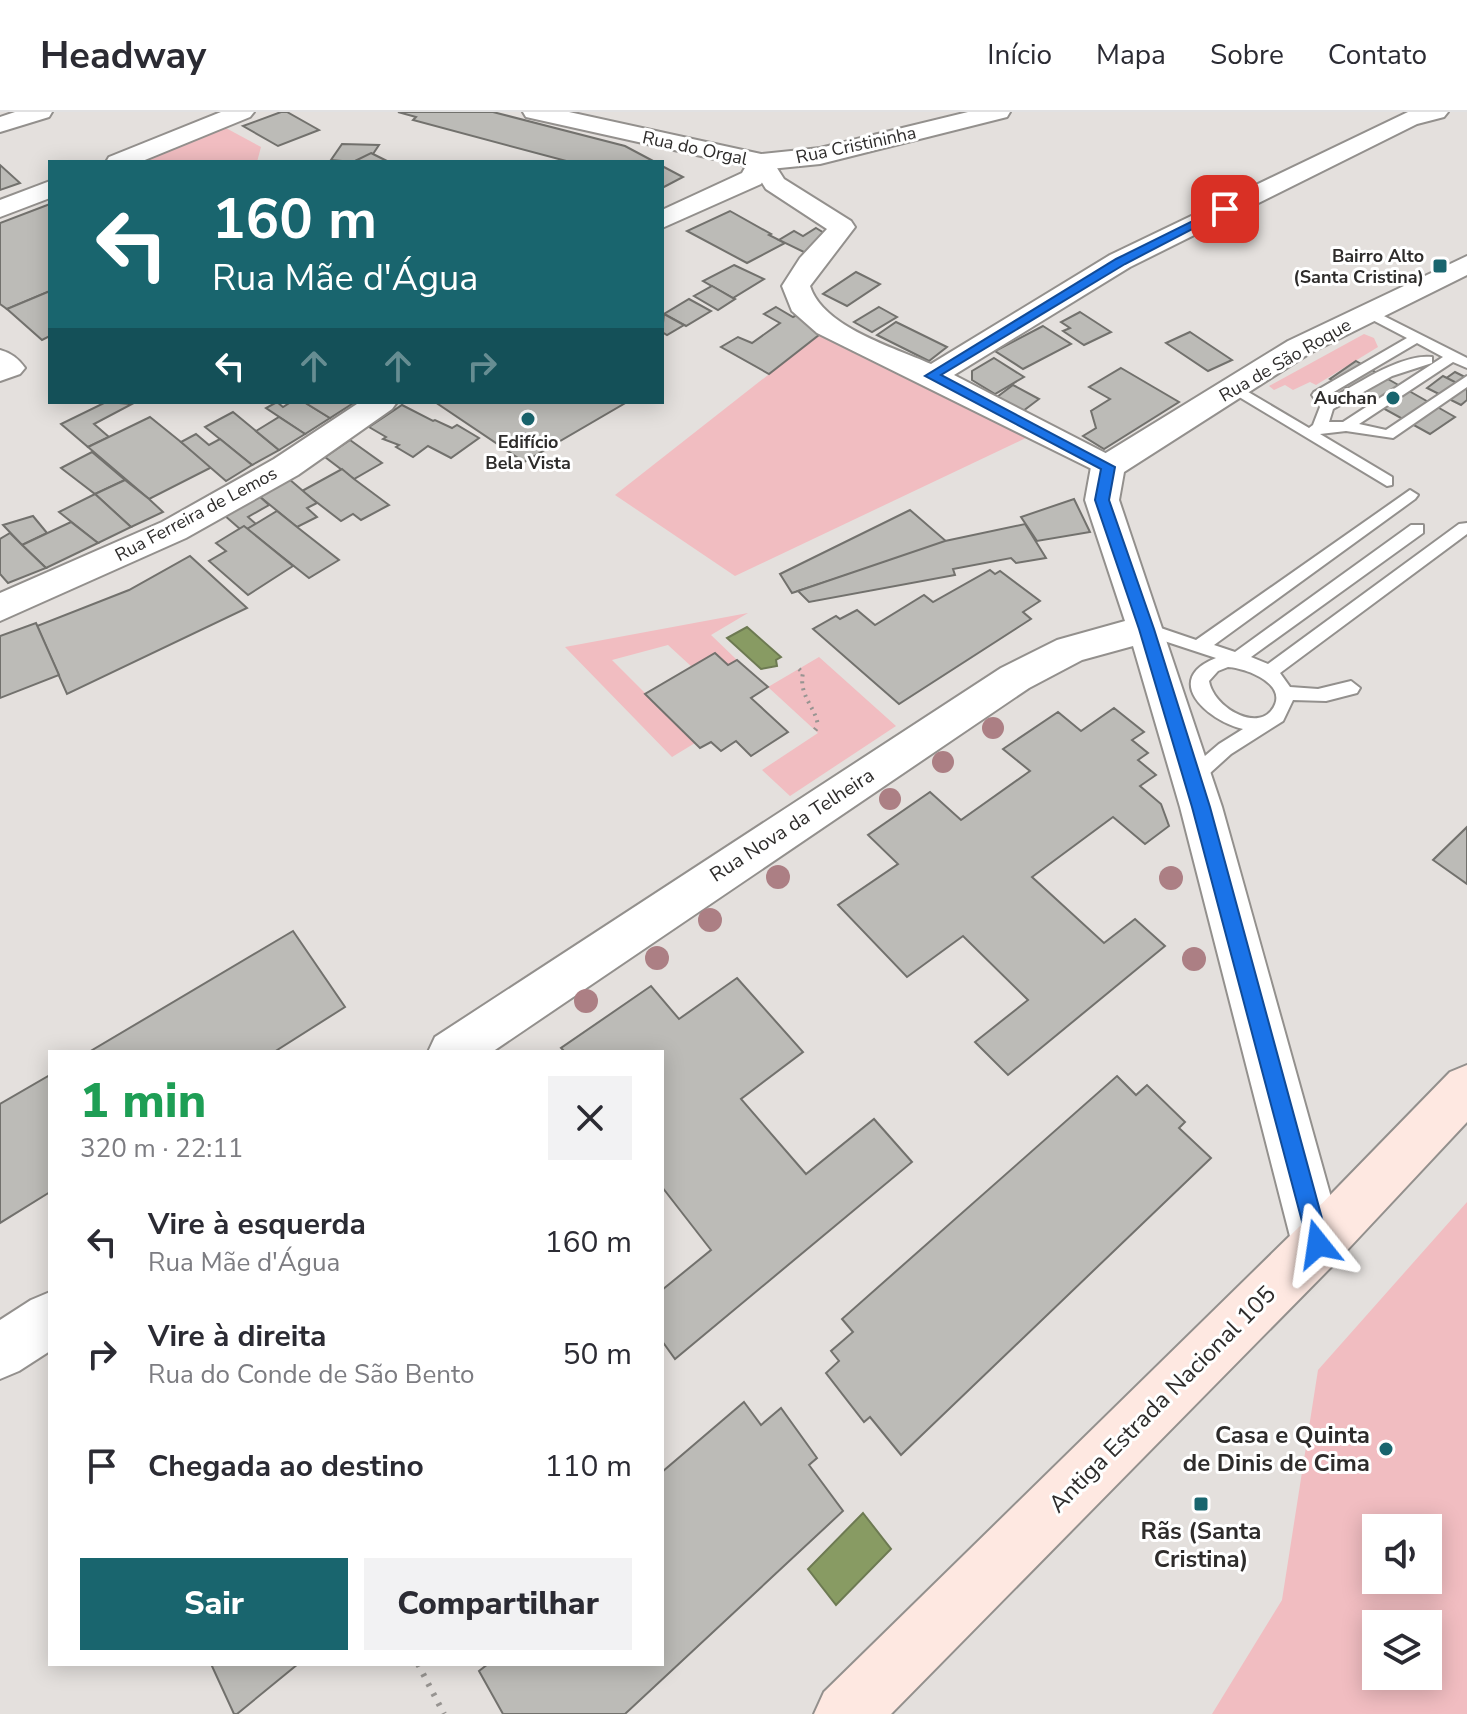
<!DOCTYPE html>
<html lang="pt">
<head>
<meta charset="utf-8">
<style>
	body { margin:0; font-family:"Nunito Sans",sans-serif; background:#f2f2f3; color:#2b2b33; height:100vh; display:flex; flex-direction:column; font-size:30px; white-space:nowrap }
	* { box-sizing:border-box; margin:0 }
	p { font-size:26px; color:#7c7c81 }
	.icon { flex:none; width:44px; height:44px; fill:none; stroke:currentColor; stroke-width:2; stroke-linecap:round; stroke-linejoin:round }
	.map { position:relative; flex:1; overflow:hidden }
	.side { position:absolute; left:48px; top:938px; width:616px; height:616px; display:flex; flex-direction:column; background:#fff; border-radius:0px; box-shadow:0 4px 20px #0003 }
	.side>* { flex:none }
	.hud { position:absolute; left:48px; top:48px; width:616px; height:244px; border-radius:0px; box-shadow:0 4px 20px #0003; background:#19656e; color:#fff; overflow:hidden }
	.controls { position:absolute; left:1362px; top:1402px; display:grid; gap:16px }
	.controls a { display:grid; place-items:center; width:80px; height:80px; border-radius:0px; background:#fff; box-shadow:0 4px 20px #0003; font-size:40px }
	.pin { position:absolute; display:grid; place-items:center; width:68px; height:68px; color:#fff; margin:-34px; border-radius:16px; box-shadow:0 4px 12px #0006 }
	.me { position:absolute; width:88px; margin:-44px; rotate:345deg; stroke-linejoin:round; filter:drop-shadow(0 0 6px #0008) }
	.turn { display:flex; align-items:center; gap:28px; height:168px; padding:0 32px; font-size:36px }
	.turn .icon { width:104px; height:104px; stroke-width:2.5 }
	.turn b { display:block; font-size:56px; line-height:68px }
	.lanes { display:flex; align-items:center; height:76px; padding:0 32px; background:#0003; justify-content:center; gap:40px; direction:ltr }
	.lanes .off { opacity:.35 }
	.round { display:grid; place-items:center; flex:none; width:84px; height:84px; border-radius:0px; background:#f2f2f3 }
	.headline { display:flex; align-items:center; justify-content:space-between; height:136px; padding:0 32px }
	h1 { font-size:48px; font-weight:800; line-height:60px; color:#1e9e55 }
	.cta { display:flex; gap:16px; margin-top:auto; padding:16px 32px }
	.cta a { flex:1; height:92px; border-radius:0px; background:#19656e; color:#fff; font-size:32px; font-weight:800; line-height:92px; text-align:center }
	.cta a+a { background:#f2f2f3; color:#2b2b33 }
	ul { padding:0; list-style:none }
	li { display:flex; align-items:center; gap:24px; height:112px; padding:0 32px }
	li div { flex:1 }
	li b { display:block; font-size:30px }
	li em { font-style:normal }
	header { display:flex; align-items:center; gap:48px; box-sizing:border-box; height:112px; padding:0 40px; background:#fff; border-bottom:2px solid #e1e1e2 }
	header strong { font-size:38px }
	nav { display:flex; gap:44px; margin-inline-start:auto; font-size:28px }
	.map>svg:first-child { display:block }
</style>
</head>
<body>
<header>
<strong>Headway</strong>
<nav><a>Início</a><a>Mapa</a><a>Sobre</a><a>Contato</a></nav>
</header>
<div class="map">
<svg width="1467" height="1602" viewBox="0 0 1467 1602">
	<rect width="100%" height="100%" fill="#e4e0dd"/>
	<g fill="#f1bdc1" fill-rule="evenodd">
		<polygon points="224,15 261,35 257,50 142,50"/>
		<polygon points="824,219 1028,325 735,464 615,383"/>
		<polygon points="1364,222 1374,226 1378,235 1316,273 1310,270 1293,278 1285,273 1274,278 1269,274"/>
		<polygon points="748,501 711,523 737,548 728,553 692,555 668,533 612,548 695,631 672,645 565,535"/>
		<polygon points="819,545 896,614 790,684 762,658 818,621 768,575"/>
		<path d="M1467 1090V1602H1212L1282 1488 1318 1258ZM1428 1416V1468H1376V1416ZM1428 1512V1564H1376V1512Z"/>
	</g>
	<g fill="#889b63" stroke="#6d7a52" stroke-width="2">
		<polygon points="747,515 781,545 776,548 777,554 761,557 727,526"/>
		<polygon points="863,1401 891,1437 836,1493 808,1457"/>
	</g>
	<g fill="#bcbbb7" stroke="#72716d" stroke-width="2">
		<polygon points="281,0 287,0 319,18 278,34 243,14"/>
		<polygon points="398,0 493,0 625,34 655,50 570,50 413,8 416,5"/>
		<polygon points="342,32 379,33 373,42 353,50 331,48"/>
		<polygon points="371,41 389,50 353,50"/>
		<polygon points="0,53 20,71 0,78"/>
		<polygon points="662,54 683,65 662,76"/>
		<polygon points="50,92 50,179 7,197 0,192 0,111"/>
		<polygon points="730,99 771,122 769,123 785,131 747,151 687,119"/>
		<polygon points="816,116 829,124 810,143 779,128 794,119 803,124"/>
		<polygon points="734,153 764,167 733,186 703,169"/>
		<polygon points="856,160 880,172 847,194 823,182"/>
		<polygon points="712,174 733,186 735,187 718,198 694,184"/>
		<polygon points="50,179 50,224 42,228 7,197"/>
		<polygon points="689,187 711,199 686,214 664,202"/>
		<polygon points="776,195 793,205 799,202 824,219 769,262 721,235 738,225 752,231 780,211 764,202"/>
		<polygon points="879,195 897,205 872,220 854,210"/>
		<polygon points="1080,200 1111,220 1084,233 1063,219 1070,216 1061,210"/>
		<polygon points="664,202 684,213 667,223 662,220"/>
		<polygon points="896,210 947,235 929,249 877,223"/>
		<polygon points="1043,214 1071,232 1023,257 995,239"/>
		<polygon points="1190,220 1232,248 1208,259 1166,231"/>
		<polygon points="994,246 1024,265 995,282 972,268 972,259"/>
		<polygon points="1356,249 1455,305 1430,322 1330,267"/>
		<polygon points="1121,256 1179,290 1104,337 1083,324 1096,316 1091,299 1110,287 1089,275"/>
		<polygon points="1455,260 1465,265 1441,283 1431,277"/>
		<polygon points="1443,264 1467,276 1467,288 1461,293 1427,276"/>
		<polygon points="1013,273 1039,287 1019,302 993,288"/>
		<polygon points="106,290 132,292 94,312 109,325 88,335 61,312"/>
		<polygon points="277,290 283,295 291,290 304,290 330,306 305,322 266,296"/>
		<polygon points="304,290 355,290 330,306"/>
		<polygon points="435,290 627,290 524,350"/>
		<polygon points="402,293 433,309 435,308 452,316 457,313 479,326 451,346 428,334 413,345 396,335 399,333 383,327 386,325 369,315"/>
		<polygon points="233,300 279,338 252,353 205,315"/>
		<polygon points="150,305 212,355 149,387 88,335"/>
		<polygon points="279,305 305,322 279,338 256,319"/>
		<polygon points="196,322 209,333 220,327 252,353 226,369 181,330"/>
		<polygon points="350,328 382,351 354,367 325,345"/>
		<polygon points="92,340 125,368 95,382 61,356"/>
		<polygon points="342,357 354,367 389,393 361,408 353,402 341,409 302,379"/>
		<polygon points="289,367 317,391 307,396 317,405 297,415 259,384"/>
		<polygon points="125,368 149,387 163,400 131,415 95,382"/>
		<polygon points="95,382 131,415 98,431 59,400"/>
		<polygon points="259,384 269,393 248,405 256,412 247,417 240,417 224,403"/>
		<polygon points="1074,387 1090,420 1037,429 1021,405"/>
		<polygon points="910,398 947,430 792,481 780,462"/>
		<polygon points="277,399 297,415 339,448 309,466 247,417"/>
		<polygon points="33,404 47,421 22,433 3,413"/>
		<polygon points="71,410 98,431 46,456 22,433"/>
		<polygon points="1025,412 1046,446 1016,451 1011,446 953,457 955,463 809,490 798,479 945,429"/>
		<polygon points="244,414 293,454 248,483 209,449 226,439 216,431"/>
		<polygon points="10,421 22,433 46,456 8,471 0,462 0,427"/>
		<polygon points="190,444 247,496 67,582 37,514 129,478"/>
		<polygon points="990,458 995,462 1000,459 1040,489 1023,500 1031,507 899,592 813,517 836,504 840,507 857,498 875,513 924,483 933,490"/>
		<polygon points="36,511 59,563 0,586 0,524"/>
		<polygon points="715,541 728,553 737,548 768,575 751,586 788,620 751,644 736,629 721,639 711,630 700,636 645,582"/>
		<polygon points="1114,596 1144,620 1132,628 1148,641 1138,648 1156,663 1140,674 1161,692 1169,714 1145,732 1113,705 1032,765 1104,831 1135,807 1165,834 1008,963 975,930 1028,888 963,824 907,865 838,793 898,752 868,723 930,680 961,708 1030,659 1003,637 1058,600 1081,619"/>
		<polygon points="1467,715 1467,772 1433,748"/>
		<polygon points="293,819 345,895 274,940 89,940"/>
		<polygon points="737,866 803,940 741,987 806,1062 874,1007 912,1050 675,1247 662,1229 662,1178 711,1138 662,1075 662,940 565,940 561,936 651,874 679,907"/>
		<polygon points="50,963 50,1080 0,1111 0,992"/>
		<polygon points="1117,964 1136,983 1147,973 1185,1010 1179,1016 1211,1046 901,1343 870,1305 864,1310 826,1261 839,1249 831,1239 853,1220 842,1207"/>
		<polygon points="744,1290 761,1313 781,1296 817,1346 809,1353 843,1399 625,1602 503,1602 479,1559 488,1552 662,1552 662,1360"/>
		<polygon points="211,1552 298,1552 237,1602 234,1602"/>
	</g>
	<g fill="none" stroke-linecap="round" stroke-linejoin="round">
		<defs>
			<g id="service">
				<path d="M1368 196 1467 246V256L1453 250 1359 312 1386 318 1467 264V275L1393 326 1346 319 1320 322 1392 365V373L1387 374 1226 277 1233 273 1238 274 1309 316 1313 313 1320 295 1312 283 1314 280 1407 226 1363 203 1361 200ZM1417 231 1443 245 1343 310H1329L1333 297 1392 264 1432 251V245C1402 241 1355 273 1329 288L1327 284Z"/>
				<path d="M1410 378 1418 383 1415 387 1214 533 1235 540 1411 413H1423V421L1251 545 1268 552 1459 412 1467 411V422L1280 561 1290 575 1318 577 1351 569 1360 576 1357 581 1326 589 1293 588 1283 609 1231 642 1199 671H1185L1183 666 1185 661 1219 632 1243 617C1206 608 1162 567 1216 546L1140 521 1138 517 1140 513 1146 511 1196 528ZM1228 555C1246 556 1292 573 1271 599 1254 619 1213 594 1209 569L1218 559Z"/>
			</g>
			<g id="minor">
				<polygon points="221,0 254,0 250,5 140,50 106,50 109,45"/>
				<path d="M1408 0H1448L1444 5 1417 12 1130 155 954 263 1119 348 1124 355 1119 362 1108 365 817 221 792 199 782 174 800 146 827 117 766 77 749 50 752 45H770L784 67 851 109 855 115 810 174C823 215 893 235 931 252L1110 143Z"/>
				<polygon points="50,69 50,86 0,105 0,88"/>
				<path d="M0 238C11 241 18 246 25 256L20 262 0 269Z"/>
			</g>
			<g id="tertiary">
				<polygon points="15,0 52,0 49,5 0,20 0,5"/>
				<polygon points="523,0 569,0 761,42 820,36 968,0 1010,0 1007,5 820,52 770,57 761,72 662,116 662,98 742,61 746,54 535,7 526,5"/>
				<polygon points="1467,144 1467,163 1310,241 1124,360 1119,388 1222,695 1344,1132 1336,1150 1318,1158 1300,1150 1292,1132 1180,695 1133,534 1082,548 1029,576 492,940 428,940 435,925 1001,556 1057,528 1125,509 1085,388 1091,355 1096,347 1288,229"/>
				<polygon points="360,290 397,290 392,297 298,363 186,426 0,509 0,481 162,410 274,347"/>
				<polygon points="50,1180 50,1239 19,1259 0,1267 0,1208 31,1188"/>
			</g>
			<polygon id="secondary" points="1467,953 1467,1010 1336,1150 891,1602 814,1602 824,1580 1300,1114 1450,960"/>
		</defs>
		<use href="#service" stroke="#93908d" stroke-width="4"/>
		<use href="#minor" stroke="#93908d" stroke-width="4"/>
		<use href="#tertiary" stroke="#93908d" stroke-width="4"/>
		<use href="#secondary" stroke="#93908d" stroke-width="4"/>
		<path stroke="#979491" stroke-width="4" stroke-dasharray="2 5" stroke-linecap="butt" d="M799 557 803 561C798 584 817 596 818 615"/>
		<polyline stroke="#979491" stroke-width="5" stroke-dasharray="2 6" stroke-linecap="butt" points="815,618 819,613"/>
		<polyline stroke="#979491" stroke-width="6" stroke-dasharray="3 8" stroke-linecap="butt" points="418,1552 444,1602"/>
		<use href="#service" fill="#fff" fill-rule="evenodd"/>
		<use href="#minor" fill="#fff" fill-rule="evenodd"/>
		<use href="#tertiary" fill="#fff" fill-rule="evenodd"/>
		<use href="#secondary" fill="#fee8e1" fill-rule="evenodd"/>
	</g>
	<g fill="#ac7f84">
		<circle cx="993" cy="616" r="11"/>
		<circle cx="943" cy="650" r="11"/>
		<circle cx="890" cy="687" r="11"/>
		<circle cx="778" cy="765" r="12"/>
		<circle cx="1171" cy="766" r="12"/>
		<circle cx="710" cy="808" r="12"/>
		<circle cx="657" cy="846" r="12"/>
		<circle cx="1194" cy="847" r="12"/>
		<circle cx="586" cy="889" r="12"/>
	</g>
	<polygon fill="#1a73e8" stroke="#114b97" stroke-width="2" points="1221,95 1231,97 1125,152 941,263 1115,355 1109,388 1154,517 1210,695 1329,1132 1326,1139 1318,1143 1311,1139 1308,1132 1192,695 1139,517 1095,388 1101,357 925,264 1116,147"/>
	<g fill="#19656e" stroke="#fff" stroke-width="3">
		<rect x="1432" y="146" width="16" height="16" rx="4"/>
		<circle cx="1393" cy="286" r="8"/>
		<circle cx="528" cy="307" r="8"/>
		<circle cx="1386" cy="1337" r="8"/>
		<rect x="1193" y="1384" width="16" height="16" rx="4"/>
	</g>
	<g text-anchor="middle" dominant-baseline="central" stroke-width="6" stroke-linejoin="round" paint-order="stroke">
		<g font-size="18" fill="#2e2c2b" stroke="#fff">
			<text transform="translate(856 33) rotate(-12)">Rua Cristininha</text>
			<text transform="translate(695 36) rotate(12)">Rua do Orgal</text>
			<text transform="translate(1285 248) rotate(-30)">Rua de São Roque</text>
			<text transform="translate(196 402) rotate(-28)">Rua Ferreira de Lemos</text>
		</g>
		<g font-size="18" font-weight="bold" fill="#2e2c2b" stroke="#fff" text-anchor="end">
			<text x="1424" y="144">Bairro Alto<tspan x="1424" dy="21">(Santa Cristina)</tspan></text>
			<text x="1377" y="286">Auchan</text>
			<text x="528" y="330" text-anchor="middle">Edifício<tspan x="528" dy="21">Bela Vista</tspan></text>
		</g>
		<g font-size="20" fill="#2e2c2b" stroke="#fff">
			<text transform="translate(792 713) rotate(-33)">Rua Nova da Telheira</text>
		</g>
		<g font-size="24" fill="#2e2c2b" stroke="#fff">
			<text transform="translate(1162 1287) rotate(-45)">Antiga Estrada Nacional 105</text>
		</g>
		<g font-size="24" font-weight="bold" fill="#2e2c2b" stroke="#fff" text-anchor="end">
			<text x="1370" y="1323">Casa e Quinta<tspan x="1370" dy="28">de Dinis de Cima</tspan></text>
			<text x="1201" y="1419" text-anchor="middle">Rãs (Santa<tspan x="1201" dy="28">Cristina)</tspan></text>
		</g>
	</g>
</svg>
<div class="controls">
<a><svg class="icon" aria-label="sound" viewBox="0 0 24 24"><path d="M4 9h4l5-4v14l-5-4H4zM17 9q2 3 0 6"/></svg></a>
<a><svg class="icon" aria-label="layers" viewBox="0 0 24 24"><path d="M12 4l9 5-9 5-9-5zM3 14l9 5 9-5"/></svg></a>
</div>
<div class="pin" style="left:1225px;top:97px;background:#d93025"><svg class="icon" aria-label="arrive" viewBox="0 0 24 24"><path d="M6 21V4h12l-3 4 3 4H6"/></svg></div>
<svg class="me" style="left:1318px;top:1132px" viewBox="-20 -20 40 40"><path d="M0-17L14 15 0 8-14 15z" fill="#1a73e8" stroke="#fff" stroke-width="4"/></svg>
<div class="hud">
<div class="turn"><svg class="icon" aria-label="left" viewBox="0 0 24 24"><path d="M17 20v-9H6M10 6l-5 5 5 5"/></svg><div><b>160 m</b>Rua Mãe d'Água</div></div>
<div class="lanes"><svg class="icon" aria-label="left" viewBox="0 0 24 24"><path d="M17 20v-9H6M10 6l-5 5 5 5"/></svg><svg class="icon off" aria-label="ahead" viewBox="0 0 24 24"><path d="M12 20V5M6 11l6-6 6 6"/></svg><svg class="icon off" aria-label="ahead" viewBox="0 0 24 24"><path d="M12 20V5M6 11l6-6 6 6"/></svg><svg class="icon off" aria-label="right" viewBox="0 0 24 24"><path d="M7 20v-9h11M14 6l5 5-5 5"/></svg></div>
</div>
<section class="side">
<div class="headline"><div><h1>1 min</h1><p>320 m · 22:11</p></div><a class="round"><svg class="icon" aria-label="close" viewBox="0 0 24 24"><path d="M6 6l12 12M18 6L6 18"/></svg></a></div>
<ul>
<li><svg class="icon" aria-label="left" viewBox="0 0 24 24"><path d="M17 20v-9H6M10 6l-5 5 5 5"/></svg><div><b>Vire à esquerda</b><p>Rua Mãe d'Água</p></div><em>160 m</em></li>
<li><svg class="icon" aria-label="right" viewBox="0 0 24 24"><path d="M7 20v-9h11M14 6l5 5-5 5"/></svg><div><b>Vire à direita</b><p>Rua do Conde de São Bento</p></div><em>50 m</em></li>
<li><svg class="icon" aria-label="arrive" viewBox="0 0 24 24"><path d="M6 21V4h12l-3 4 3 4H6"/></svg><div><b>Chegada ao destino</b></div><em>110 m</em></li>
</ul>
<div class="cta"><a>Sair</a><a>Compartilhar</a></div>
</section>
</div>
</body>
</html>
